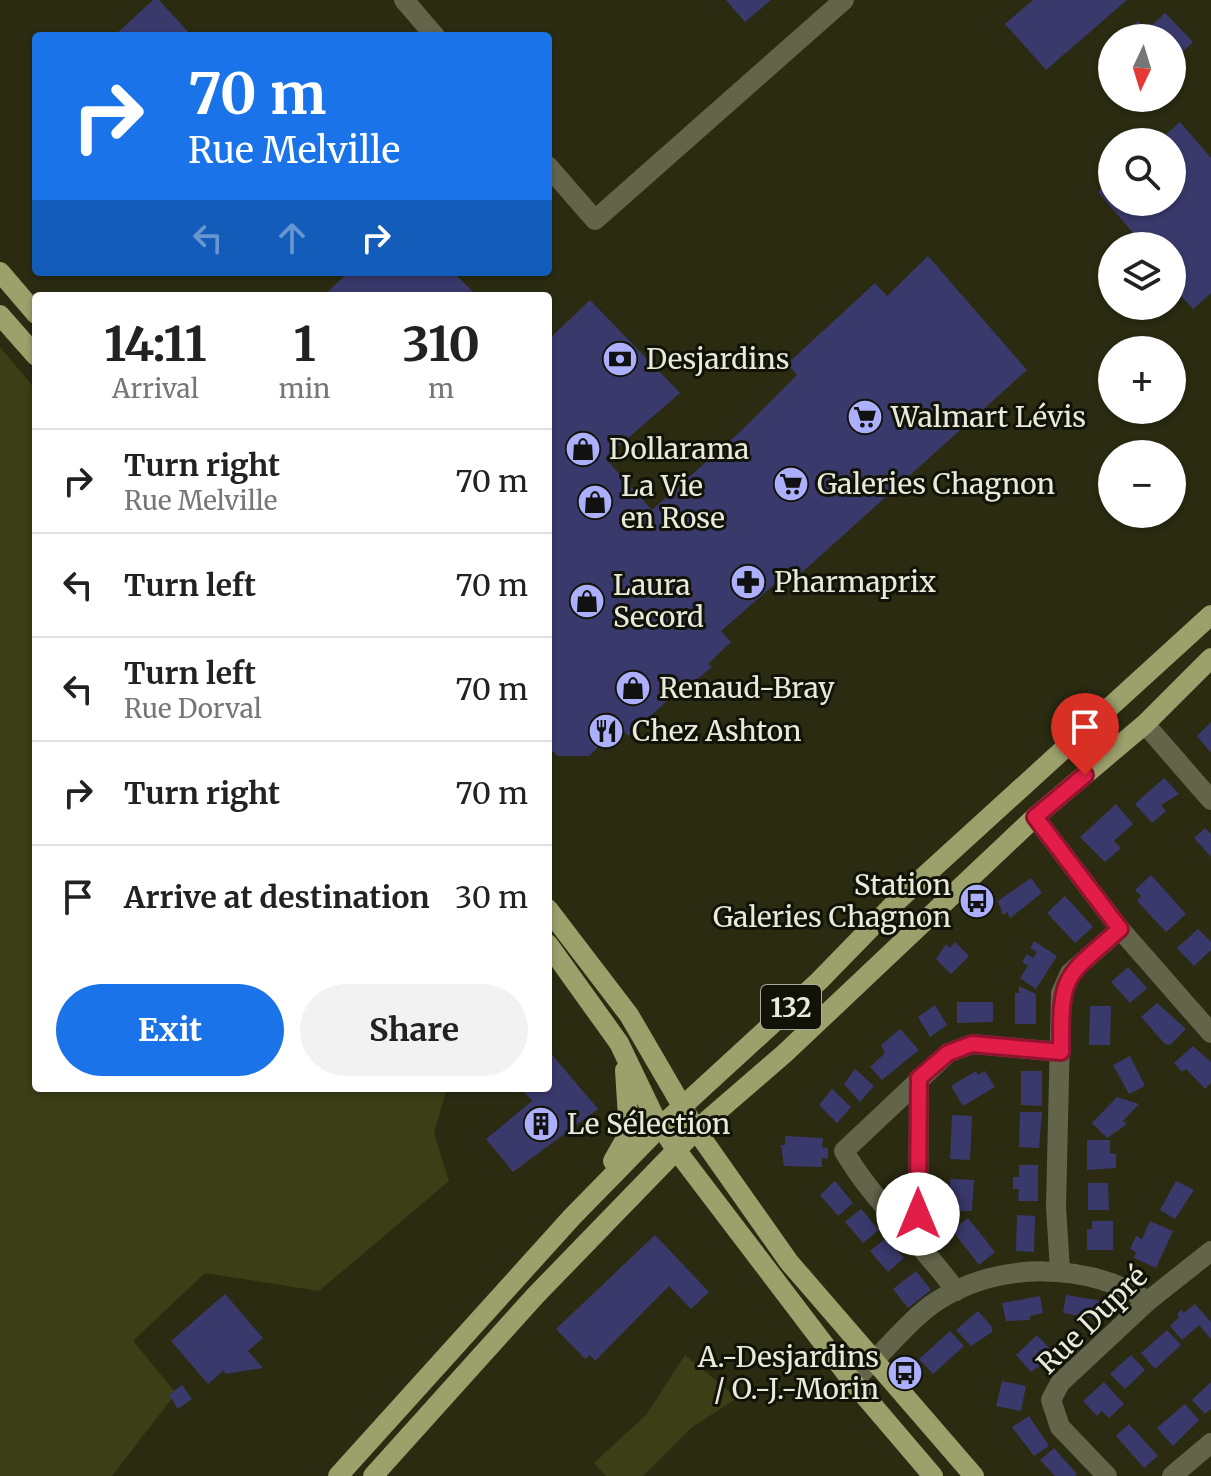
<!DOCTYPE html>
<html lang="en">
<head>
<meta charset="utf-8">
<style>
	body { margin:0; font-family:Merriweather,serif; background:#f2f2f2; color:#222; height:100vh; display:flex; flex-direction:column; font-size:30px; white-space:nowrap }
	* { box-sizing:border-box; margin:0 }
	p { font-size:26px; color:#767676 }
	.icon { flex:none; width:44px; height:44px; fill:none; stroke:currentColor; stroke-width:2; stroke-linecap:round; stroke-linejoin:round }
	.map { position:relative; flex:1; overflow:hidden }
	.drawer { position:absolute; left:32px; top:292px; width:520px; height:800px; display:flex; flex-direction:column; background:#fff; border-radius:8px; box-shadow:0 2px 6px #0004 }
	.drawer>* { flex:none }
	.hud { position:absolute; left:32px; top:32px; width:520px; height:244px; border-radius:8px; box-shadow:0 2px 6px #0004; background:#1a73e8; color:#fff; overflow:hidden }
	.needle { width:52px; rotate:184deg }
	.tools { position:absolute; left:1098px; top:24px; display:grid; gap:16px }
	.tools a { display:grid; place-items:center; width:88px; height:88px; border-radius:50%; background:#fff; box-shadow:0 2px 6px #0004; font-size:40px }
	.pin { position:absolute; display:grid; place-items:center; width:68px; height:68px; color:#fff; margin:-82px -34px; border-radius:50% 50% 50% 0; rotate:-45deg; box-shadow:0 0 8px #0007 }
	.pin .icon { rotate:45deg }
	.me { position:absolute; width:88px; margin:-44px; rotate:0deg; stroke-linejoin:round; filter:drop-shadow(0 0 6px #0008) }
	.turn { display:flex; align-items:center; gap:28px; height:168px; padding:0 24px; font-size:36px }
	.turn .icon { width:104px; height:104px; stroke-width:2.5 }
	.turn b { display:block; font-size:56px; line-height:68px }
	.lanes { display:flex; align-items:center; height:76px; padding:0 24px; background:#0003; justify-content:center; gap:40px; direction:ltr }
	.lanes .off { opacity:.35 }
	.eta { display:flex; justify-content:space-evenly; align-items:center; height:136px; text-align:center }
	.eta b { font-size:48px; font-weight:700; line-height:56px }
	.action { display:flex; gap:16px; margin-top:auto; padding:16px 24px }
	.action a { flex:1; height:92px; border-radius:48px; background:#1a73e8; color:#fff; font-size:32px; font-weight:700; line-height:92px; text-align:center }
	.action a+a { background:#f2f2f2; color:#222 }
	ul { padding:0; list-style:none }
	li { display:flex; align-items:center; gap:24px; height:104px; padding:0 24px; border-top:2px solid #e0e0e0 }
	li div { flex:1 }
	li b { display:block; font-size:30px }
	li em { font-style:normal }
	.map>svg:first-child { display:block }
</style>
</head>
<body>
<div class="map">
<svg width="1211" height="1476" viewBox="0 0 1211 1476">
	<rect width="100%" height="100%" fill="#2a2b11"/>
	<g fill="#3c3e16">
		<polygon points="0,347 36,390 36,1088 447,1088 434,1133 449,1181 319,1291 205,1273 133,1341 176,1393 112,1476 0,1476"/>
		<polygon points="685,1355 737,1398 691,1428 643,1476 606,1476 594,1463 646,1415"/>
	</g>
	<g fill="#3a396c">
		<polygon points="153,0 159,0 192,36 114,36"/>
		<polygon points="726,0 771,0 745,22"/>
		<polygon points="1033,0 1127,0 1046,70 1005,24"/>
		<polygon points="1165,13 1193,42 1172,62 1172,38 1121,38 1138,21 1147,30"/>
		<polygon points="1112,46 1112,73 1098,59"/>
		<polygon points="1180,122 1211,158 1211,293 1193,309 1172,286 1172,246 1134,246 1140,241 1098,192 1112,180 1112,202 1172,202 1172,142 1157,142"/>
		<polygon points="928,256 1027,370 799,575 792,569 721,631 731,642 708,664 712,667 689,686 687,683 628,736 620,727 589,756 557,756 548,746 548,340 590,300 680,393 605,458 652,510 742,430 797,375 787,364 875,283 887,296"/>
		<polygon points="349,272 461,272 457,276 477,296 323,296"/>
		<polygon points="1211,722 1211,753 1197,736"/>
		<polygon points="1164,778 1179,794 1161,805 1166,811 1152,823 1135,804"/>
		<polygon points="1116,804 1133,824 1114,841 1121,848 1105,862 1080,837"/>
		<polygon points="1205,828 1211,834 1211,857 1194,838"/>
		<polygon points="1151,875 1186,914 1166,932 1137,901 1141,896 1135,890"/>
		<polygon points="1031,878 1042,893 1010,918 1007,912 1003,915 998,901"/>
		<polygon points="1065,896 1093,927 1075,943 1047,913"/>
		<polygon points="1198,929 1211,942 1211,950 1194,966 1177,948"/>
		<polygon points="1034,941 1057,956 1036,989 1020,978 1028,966 1022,962 1027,954 1033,958 1037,952 1030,948"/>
		<polygon points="955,942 969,956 951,974 936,959 946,944 950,948"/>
		<polygon points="1128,967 1147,988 1130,1003 1111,982"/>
		<polygon points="1019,986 1036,994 1036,1024 1015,1024 1015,993 1019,993"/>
		<polygon points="957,1002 993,1002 993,1022 957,1023"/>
		<polygon points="1157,1003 1186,1029 1170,1045 1165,1044 1141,1017"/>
		<polygon points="935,1005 947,1025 930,1037 918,1017"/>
		<polygon points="1090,1006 1111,1006 1110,1045 1089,1045"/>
		<polygon points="900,1029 919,1050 882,1080 870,1067 885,1053 881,1045"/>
		<polygon points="1193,1046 1211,1062 1211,1083 1205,1089 1186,1069 1182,1072 1174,1063"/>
		<polygon points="548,1050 598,1109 513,1172 486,1139 532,1101 521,1088 548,1088"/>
		<polygon points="1130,1056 1145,1086 1129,1094 1113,1065"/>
		<polygon points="855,1069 874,1086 860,1102 844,1084"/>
		<polygon points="976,1071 978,1075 985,1071 995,1087 963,1106 951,1086"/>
		<polygon points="1021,1071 1042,1071 1042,1106 1021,1105"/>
		<polygon points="832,1089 851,1107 837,1123 819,1105"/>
		<polygon points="1117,1097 1139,1104 1123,1121 1127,1124 1107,1138 1092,1123"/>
		<polygon points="1020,1112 1042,1112 1039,1148 1019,1147"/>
		<polygon points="952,1115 972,1116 970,1160 950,1159"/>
		<polygon points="785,1136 823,1138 822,1147 828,1148 828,1159 822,1158 822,1167 784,1166 781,1145 785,1145"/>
		<polygon points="1087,1140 1110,1140 1110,1153 1116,1154 1116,1168 1087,1170"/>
		<polygon points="1019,1165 1038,1165 1038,1201 1018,1201 1019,1189 1013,1189 1013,1177 1019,1177"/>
		<polygon points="950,1179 974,1180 972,1211 950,1211"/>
		<polygon points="835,1181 853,1203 838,1216 820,1195"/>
		<polygon points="1176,1181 1194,1190 1175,1219 1160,1210"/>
		<polygon points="1088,1183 1108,1183 1109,1210 1088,1210"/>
		<polygon points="861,1209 879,1230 863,1243 845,1222"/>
		<polygon points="1017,1215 1035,1216 1034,1252 1016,1251"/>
		<polygon points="968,1218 995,1252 979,1265 952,1230"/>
		<polygon points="1092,1221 1113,1221 1113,1250 1087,1250 1087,1229 1092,1229"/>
		<polygon points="1150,1221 1173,1231 1156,1268 1134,1258 1136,1252 1130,1249 1136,1236 1142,1239"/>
		<polygon points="655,1235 709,1292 691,1309 669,1286 595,1361 590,1355 585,1359 556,1329"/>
		<polygon points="886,1238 904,1258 888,1272 870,1251"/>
		<polygon points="916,1271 931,1290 908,1308 893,1289"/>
		<polygon points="225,1294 263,1338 248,1351 263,1368 225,1374 224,1370 208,1384 171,1341"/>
		<polygon points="1066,1295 1103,1301 1100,1319 1063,1313"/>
		<polygon points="1040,1296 1043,1313 1030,1316 1030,1320 1006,1321 1002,1303"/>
		<polygon points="1195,1304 1211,1322 1211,1339 1199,1325 1182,1340 1170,1326 1179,1317 1177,1314 1181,1310 1184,1313"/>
		<polygon points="978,1311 992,1327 992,1332 971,1346 956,1330"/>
		<polygon points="1167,1330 1181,1345 1155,1369 1141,1353"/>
		<polygon points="950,1331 964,1346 933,1374 919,1359"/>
		<polygon points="1037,1335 1056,1355 1031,1372 1016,1355"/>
		<polygon points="1131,1355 1145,1370 1125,1389 1110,1374"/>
		<polygon points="1002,1381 1026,1386 1021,1411 996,1406"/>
		<polygon points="1104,1382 1124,1404 1109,1418 1102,1411 1097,1416 1083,1401"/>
		<polygon points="1211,1382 1211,1409 1205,1414 1192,1400"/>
		<polygon points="182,1385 192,1399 178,1409 169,1395"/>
		<polygon points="1185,1404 1199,1420 1173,1446 1157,1428"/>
		<polygon points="1029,1416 1049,1446 1034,1456 1012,1427"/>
		<polygon points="1129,1424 1158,1456 1144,1468 1116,1436"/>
		<polygon points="1054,1448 1077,1474 1075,1476 1055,1476 1040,1460"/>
	</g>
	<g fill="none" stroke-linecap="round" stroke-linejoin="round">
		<g stroke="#63654b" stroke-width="20">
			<polyline points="404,0 435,36"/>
			<polyline points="548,166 595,220 844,0"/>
			<polyline points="1145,724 1211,800"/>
			<polyline points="1035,817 1120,929 1211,1033"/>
			<polyline points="918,1241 919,1078"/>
			<polyline points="1060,1270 1056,1207 1061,993 1070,973 1120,929"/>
			<path d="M956 1291C922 1243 873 1202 844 1151L948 1053 972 1044 1061 1052"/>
			<path d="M852 1381C880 1358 909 1319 937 1301 1000 1261 1086 1262 1148 1301"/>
			<polyline points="1107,1476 1060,1427 1051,1400 1060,1383 1148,1301 1211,1251"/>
			<polyline points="1172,1476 1211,1443"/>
		</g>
		<g stroke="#9ca06b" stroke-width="20">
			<polyline points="0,272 36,314"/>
			<polyline points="0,315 36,356"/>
			<polyline points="548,909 629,1015 696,1130 789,1262 974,1476"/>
			<polyline points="548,944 619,1043 654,1116 677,1151 852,1381 933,1476"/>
			<polyline points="613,1161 629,1133 625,1070"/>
			<polyline points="338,1476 572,1217 661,1126 819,981 896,902 1211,615"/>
			<polyline points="373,1476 535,1296 696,1130 784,1054 1035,817 1145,724 1211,658"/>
		</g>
	</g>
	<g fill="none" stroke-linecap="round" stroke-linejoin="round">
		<defs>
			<path id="route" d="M918 1214 919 1078 948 1053 972 1044 1061 1052C1061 973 1062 980 1120 929L1035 817 1085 775"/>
		</defs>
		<use href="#route" stroke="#92132f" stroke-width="20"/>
		<use href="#route" stroke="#e11d48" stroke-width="14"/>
	</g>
	<defs>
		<symbol id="bank-disc" viewBox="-11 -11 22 22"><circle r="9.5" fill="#acaffb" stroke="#121308"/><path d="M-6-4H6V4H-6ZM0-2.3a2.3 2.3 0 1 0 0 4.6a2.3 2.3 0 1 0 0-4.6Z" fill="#111"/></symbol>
		<symbol id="supermarket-disc" viewBox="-11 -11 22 22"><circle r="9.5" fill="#acaffb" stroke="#121308"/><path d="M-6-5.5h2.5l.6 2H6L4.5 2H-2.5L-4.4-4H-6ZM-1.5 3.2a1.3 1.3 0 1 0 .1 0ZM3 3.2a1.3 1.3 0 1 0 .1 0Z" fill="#111"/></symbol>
		<symbol id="shop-disc" viewBox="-11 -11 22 22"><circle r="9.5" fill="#acaffb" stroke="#121308"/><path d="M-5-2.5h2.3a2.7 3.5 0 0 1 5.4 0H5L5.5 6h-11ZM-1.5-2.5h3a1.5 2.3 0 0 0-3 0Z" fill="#111"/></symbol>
		<symbol id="pharmacy-disc" viewBox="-11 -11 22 22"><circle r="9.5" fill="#acaffb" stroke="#121308"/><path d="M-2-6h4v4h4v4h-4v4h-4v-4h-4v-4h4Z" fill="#111"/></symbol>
		<symbol id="restaurant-disc" viewBox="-11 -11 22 22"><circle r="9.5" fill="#acaffb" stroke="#121308"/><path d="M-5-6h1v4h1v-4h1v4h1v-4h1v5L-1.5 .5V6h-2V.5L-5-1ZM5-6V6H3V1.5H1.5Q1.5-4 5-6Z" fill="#111"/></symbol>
		<symbol id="bus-disc" viewBox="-11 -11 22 22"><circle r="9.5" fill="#acaffb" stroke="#121308"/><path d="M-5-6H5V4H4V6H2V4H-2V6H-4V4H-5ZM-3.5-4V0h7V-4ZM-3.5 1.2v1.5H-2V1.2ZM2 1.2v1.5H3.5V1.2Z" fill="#111"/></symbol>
		<symbol id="building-disc" viewBox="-11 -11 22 22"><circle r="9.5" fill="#acaffb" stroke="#121308"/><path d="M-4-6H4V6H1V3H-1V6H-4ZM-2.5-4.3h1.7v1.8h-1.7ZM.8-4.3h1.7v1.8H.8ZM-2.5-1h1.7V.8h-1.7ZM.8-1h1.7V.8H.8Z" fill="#111"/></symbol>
	</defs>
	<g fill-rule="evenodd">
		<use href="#bank-disc" x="600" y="339" width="40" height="40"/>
		<use href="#supermarket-disc" x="845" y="397" width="40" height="40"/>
		<use href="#shop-disc" x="563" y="429" width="40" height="40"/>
		<use href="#supermarket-disc" x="771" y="464" width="40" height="40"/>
		<use href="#shop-disc" x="575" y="482" width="40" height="40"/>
		<use href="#pharmacy-disc" x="728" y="562" width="40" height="40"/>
		<use href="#shop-disc" x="567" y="581" width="40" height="40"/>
		<use href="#shop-disc" x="613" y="668" width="40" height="40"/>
		<use href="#restaurant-disc" x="586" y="711" width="40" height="40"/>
		<use href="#bus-disc" x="957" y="881" width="40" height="40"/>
		<use href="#building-disc" x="521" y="1104" width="40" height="40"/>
		<use href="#bus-disc" x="885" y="1353" width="40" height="40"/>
	</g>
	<g text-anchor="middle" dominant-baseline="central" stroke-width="6" stroke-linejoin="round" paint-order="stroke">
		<rect fill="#121308" stroke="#a8aa9b" stroke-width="2" x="761" y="985" width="60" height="44" rx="6"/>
		<g font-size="26" font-weight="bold" fill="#e8eada">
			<text x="791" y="1007">132</text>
		</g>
		<g font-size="28" fill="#e8eada" stroke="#121308" text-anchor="start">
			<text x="646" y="359">Desjardins</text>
			<text x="891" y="417">Walmart Lévis</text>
			<text x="609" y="449">Dollarama</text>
			<text x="817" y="484">Galeries Chagnon</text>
			<text x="621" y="486">La Vie<tspan x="621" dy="32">en Rose</tspan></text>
			<text x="774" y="582">Pharmaprix</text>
			<text x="613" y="585">Laura<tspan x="613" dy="32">Secord</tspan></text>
			<text x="659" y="688">Renaud-Bray</text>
			<text x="632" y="731">Chez Ashton</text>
			<text x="951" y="885" text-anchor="end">Station<tspan x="951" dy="32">Galeries Chagnon</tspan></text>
			<text x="567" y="1124">Le Sélection</text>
			<text x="879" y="1357" text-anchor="end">A.-Desjardins<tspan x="879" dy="32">/ O.-J.-Morin</tspan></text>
		</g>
		<g font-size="28" fill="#e8eada" stroke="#121308">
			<text transform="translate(1092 1320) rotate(-44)">Rue Dupré</text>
		</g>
	</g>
</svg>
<div class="tools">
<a><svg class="needle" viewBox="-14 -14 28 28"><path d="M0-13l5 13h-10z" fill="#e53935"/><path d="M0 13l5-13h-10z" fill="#767676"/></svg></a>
<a><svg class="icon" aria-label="search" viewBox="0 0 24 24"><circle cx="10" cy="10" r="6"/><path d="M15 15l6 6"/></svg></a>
<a><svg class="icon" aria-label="layers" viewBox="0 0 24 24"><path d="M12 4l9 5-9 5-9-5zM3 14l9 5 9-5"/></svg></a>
<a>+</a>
<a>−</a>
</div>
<div class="pin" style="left:1085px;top:775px;background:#d93025"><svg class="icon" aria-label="arrive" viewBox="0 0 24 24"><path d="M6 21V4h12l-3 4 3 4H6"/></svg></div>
<svg class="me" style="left:918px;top:1214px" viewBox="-20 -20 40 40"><circle r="19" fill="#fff"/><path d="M0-13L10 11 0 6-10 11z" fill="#e11d48"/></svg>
<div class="hud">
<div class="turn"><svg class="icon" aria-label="right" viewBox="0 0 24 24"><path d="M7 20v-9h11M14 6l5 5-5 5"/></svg><div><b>70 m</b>Rue Melville</div></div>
<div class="lanes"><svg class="icon off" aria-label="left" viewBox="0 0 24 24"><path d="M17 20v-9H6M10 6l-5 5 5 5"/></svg><svg class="icon off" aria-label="ahead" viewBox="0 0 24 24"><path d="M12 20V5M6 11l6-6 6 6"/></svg><svg class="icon" aria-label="right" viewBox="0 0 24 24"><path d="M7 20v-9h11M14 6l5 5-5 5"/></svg></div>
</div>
<section class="drawer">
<div class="eta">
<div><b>14:11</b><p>Arrival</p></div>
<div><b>1</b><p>min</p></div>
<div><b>310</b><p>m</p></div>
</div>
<ul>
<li><svg class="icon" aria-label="right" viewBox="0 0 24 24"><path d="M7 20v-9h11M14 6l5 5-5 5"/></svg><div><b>Turn right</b><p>Rue Melville</p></div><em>70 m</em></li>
<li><svg class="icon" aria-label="left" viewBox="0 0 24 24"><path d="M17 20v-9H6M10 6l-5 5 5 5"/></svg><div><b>Turn left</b></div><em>70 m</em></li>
<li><svg class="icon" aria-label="left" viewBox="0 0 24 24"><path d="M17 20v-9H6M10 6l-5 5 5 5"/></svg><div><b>Turn left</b><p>Rue Dorval</p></div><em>70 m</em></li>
<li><svg class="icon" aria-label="right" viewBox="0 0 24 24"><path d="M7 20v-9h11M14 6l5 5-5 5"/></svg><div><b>Turn right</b></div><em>70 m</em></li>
<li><svg class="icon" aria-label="arrive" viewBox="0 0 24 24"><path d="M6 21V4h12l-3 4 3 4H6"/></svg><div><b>Arrive at destination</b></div><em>30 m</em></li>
</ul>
<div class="action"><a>Exit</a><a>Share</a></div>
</section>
</div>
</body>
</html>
